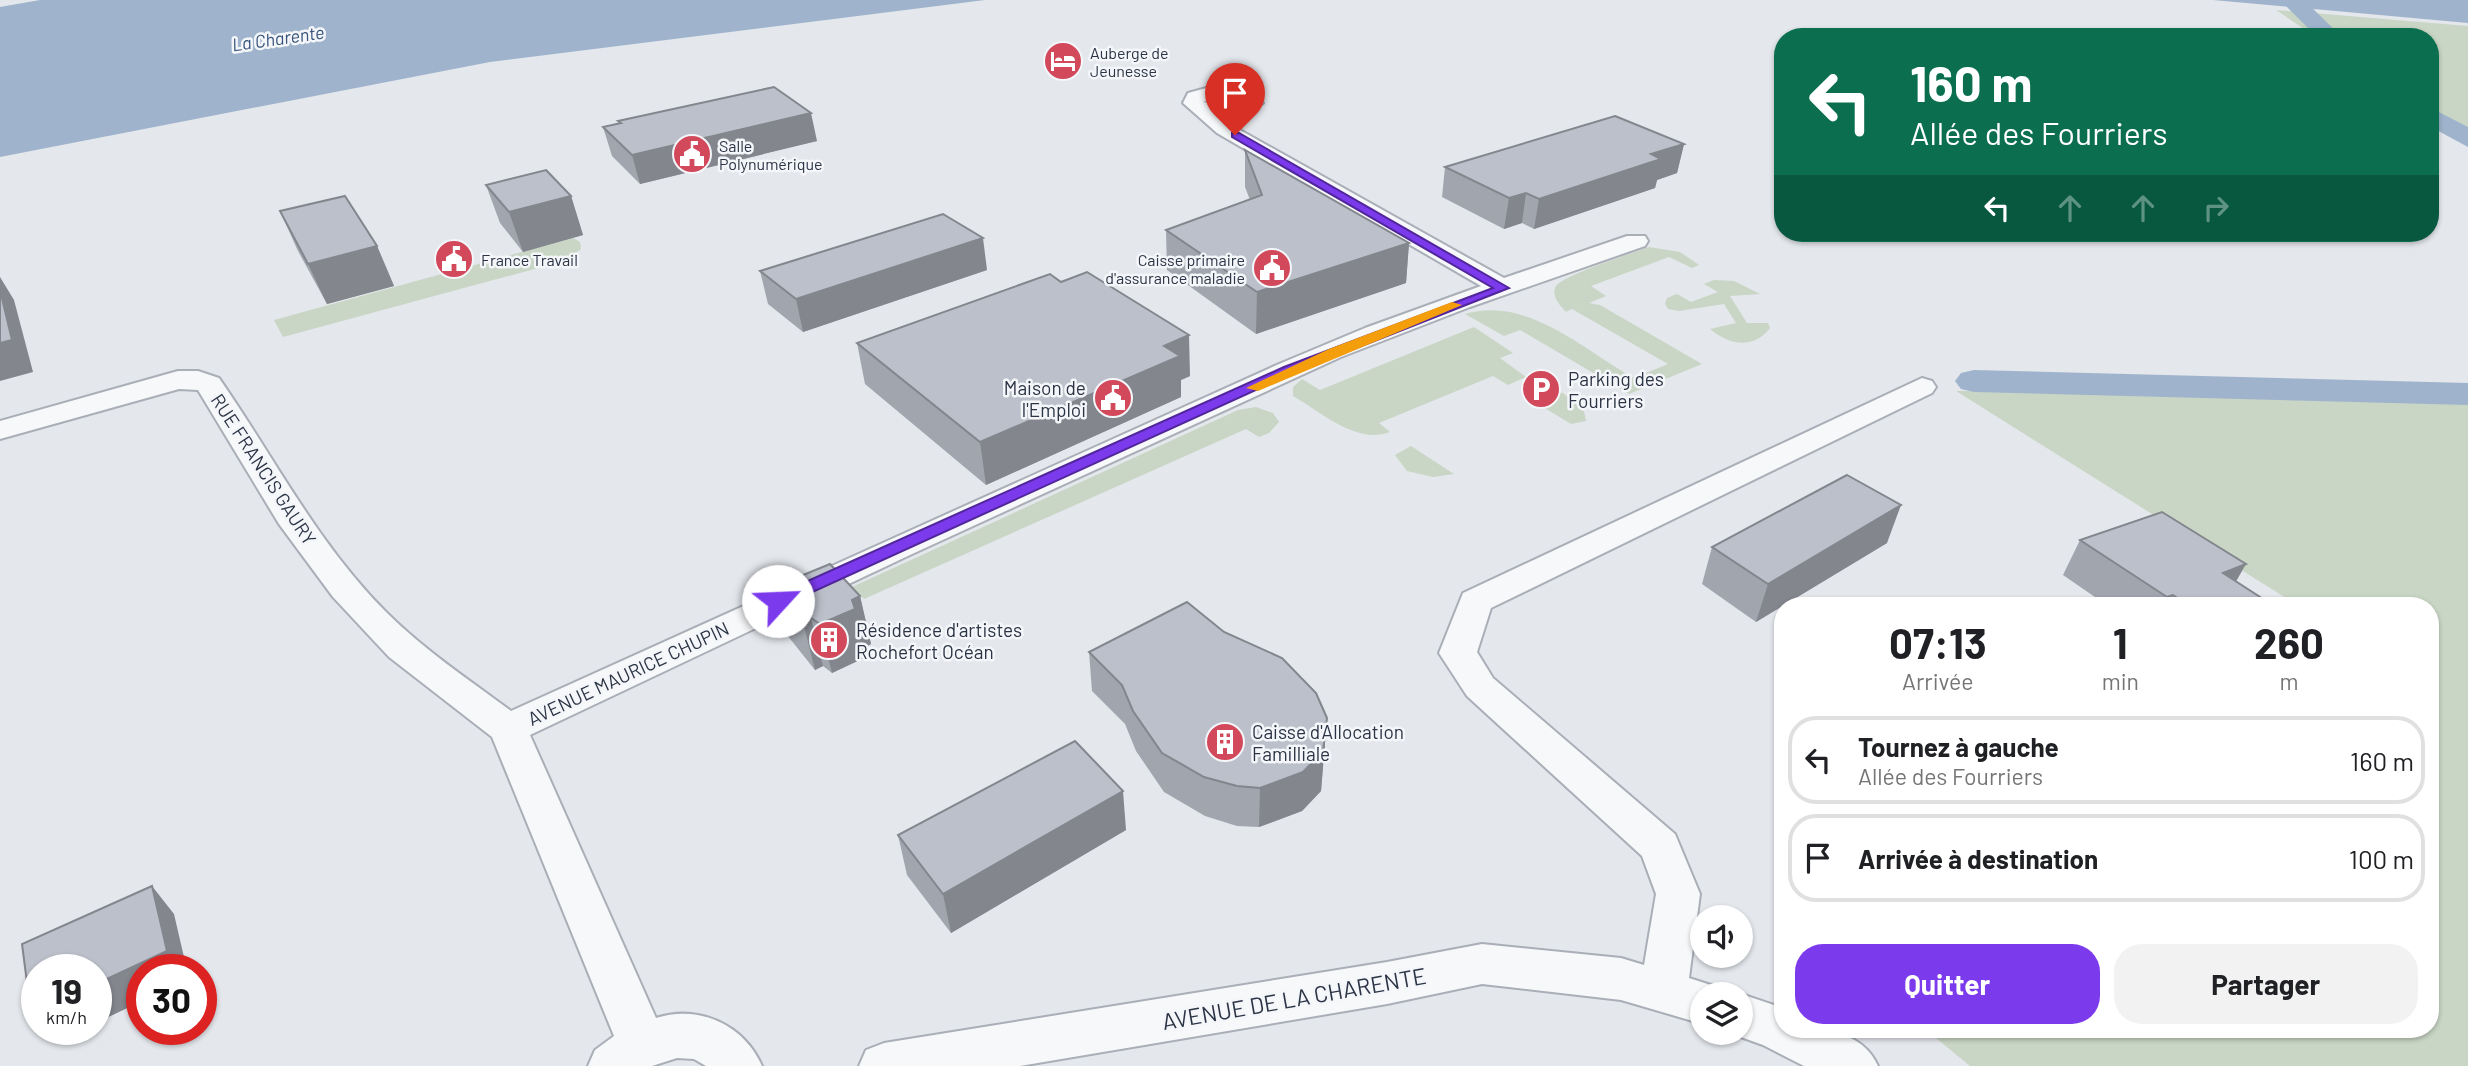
<!DOCTYPE html>
<html lang="fr">
<head>
<meta charset="utf-8">
<style>
	body { margin:0; font-family:Barlow,sans-serif; background:#f2f2f2; color:#202124; height:100vh; display:flex; flex-direction:column; font-size:26px; white-space:nowrap }
	* { box-sizing:border-box; margin:0 }
	p { font-size:23px; color:#757577 }
	.icon { flex:none; width:38px; height:38px; fill:none; stroke:currentColor; stroke-width:2; stroke-linecap:round; stroke-linejoin:round }
	.map { position:relative; flex:1; overflow:hidden }
	.panel { position:absolute; left:1774px; top:597px; width:665px; height:441px; display:flex; flex-direction:column; background:#fff; border-radius:28px; box-shadow:0 2px 5px #0004 }
	.panel>* { flex:none }
	.hud { position:absolute; left:1774px; top:28px; width:665px; height:214px; border-radius:28px; box-shadow:0 2px 5px #0004; background:#0b6e4f; color:#fff; overflow:hidden }
	.buttons { position:absolute; left:1690px; top:905px; display:grid; gap:14px }
	.buttons a { display:grid; place-items:center; width:63px; height:63px; border-radius:50%; background:#fff; box-shadow:0 2px 5px #0004; font-size:35px }
	.speed { position:absolute; left:21px; top:954px; display:flex; gap:14px; font-size:35px; font-weight:700; text-align:center }
	.speed>* { display:grid; place-content:center; width:91px; height:91px; border-radius:50%; background:#fff; box-shadow:0 2px 5px #0004; line-height:1 }
	.speed small { font-size:18px; font-weight:400 }
	.speed .limit { border:10px solid #d22; background:#fff; color:#111 }
	.pin { position:absolute; display:grid; place-items:center; width:60px; height:60px; color:#fff; margin:-72px -30px; border-radius:50% 50% 50% 0; rotate:-45deg; box-shadow:0 0 7px #0007 }
	.pin .icon { rotate:45deg }
	.me { position:absolute; width:77px; margin:-38px; rotate:65deg; stroke-linejoin:round; filter:drop-shadow(0 0 5px #0008) }
	.turn { display:flex; align-items:center; gap:24px; height:147px; padding:0 21px; font-size:32px }
	.turn .icon { width:91px; height:91px; stroke-width:2.5 }
	.turn b { display:block; font-size:49px; line-height:60px }
	.lanes { display:flex; align-items:center; height:66px; padding:0 21px; background:#0003; justify-content:center; gap:35px; direction:ltr }
	.lanes .off { opacity:.35 }
	.eta { display:flex; justify-content:space-evenly; align-items:center; height:119px; text-align:center }
	.eta b { font-size:42px; font-weight:700; line-height:49px }
	.action { display:flex; gap:14px; margin-top:auto; padding:14px 21px }
	.action a { flex:1; height:80px; border-radius:28px; background:#7c3aed; color:#fff; font-size:28px; font-weight:700; line-height:80px; text-align:center }
	.action a+a { background:#f2f2f2; color:#202124 }
	ul { padding:0; list-style:none }
	li { display:flex; align-items:center; gap:21px; height:88px; margin:0 14px 10px; padding:0 7px; border:4px solid #e0e0e0; border-radius:28px }
	li div { flex:1 }
	li b { display:block; font-size:26px }
	li em { font-style:normal }
	.map>svg:first-child { display:block }
</style>
</head>
<body>
<div class="map">
<svg width="2468" height="1066" viewBox="0 0 2468 1066">
	<rect width="100%" height="100%" fill="#e4e7ec"/>
	<g fill="#c9d6c5">
		<polygon points="2276,10 2468,26 2468,141 2431,116 2431,37 2316,37"/>
		<polygon points="573,238 580,242 581,249 564,261 283,337 274,320"/>
		<path d="M1649 247 1680 252 1699 265 1692 268 1669 257 1591 286 1606 296 1589 303 1600 305 1702 364 1629 394 1520 330 1504 336 1465 314C1528 296 1582 349 1634 378L1668 364 1572 309 1566 312C1560 305 1552 298 1555 288 1558 276 1634 253 1649 247Z"/>
		<path d="M1714 280 1734 281 1760 294 1730 296 1747 323H1768L1770 328C1753 350 1729 345 1710 329L1736 323 1724 304 1679 311 1668 309 1665 304 1667 298 1677 294 1691 302 1718 292 1704 284Z"/>
		<path d="M1474 327 1513 353 1500 358 1526 377 1508 385 1493 376 1379 423 1390 432C1357 445 1321 412 1293 396V387L1302 379 1320 390Z"/>
		<polygon points="2468,387 2468,1066 1970,1066 1925,1029 2431,1029 2431,606 2297,605 1956,391"/>
		<polygon points="1544,391 1563,393 1584,411 1586,421 1571,424 1525,396"/>
		<polygon points="1256,407 1273,413 1279,422 1269,433 1259,437 1246,429 864,599 852,587 1238,410"/>
		<polygon points="1411,446 1454,474 1433,477 1407,471 1395,455"/>
	</g>
	<g fill="#9fb4cc">
		<polygon points="40,0 985,0 490,62 0,157 0,7"/>
		<polygon points="2213,0 2468,0 2468,23"/>
	</g>
	<g fill="none" stroke-linecap="round" stroke-linejoin="round">
		<g fill="#9fb4cc" fill-rule="evenodd">
			<polygon points="2280,0 2304,0 2342,37 2317,37"/>
			<polygon points="2431,108 2468,127 2468,147 2431,127"/>
			<polygon points="1974,370 2468,383 2468,405 1974,392 1961,389 1955,381 1961,373"/>
		</g>
		<defs>
			<g id="minor">
				<path d="M1221 84 1254 90 1263 103 1248 114 1223 118 1231 125 1504 278 1627 236H1645L1648 241 1645 246 1470 307 1341 357 910 555 530 735 656 1018C699 1004 744 1025 762 1066H706L694 1059 677 1058 652 1066H588L595 1050 614 1036 492 737 389 657 333 597 279 524 198 390 179 389 0 439V421L178 371H198L219 378C274 457 317 543 386 612 424 650 468 679 511 711L1279 364 1365 328 1481 286 1217 133 1183 103 1188 93ZM1221 96 1236 97 1242 101 1228 106 1203 102Z"/>
				<polygon points="1922,378 1932,381 1936,387 1932,393 1491,608 1477,652 1493,678 1675,834 1700,894 1689,978 1720,988 1723,994 1703,994 1703,1024 1621,1000 1482,984 1387,1004 1020,1066 859,1066 866,1050 884,1043 1387,962 1482,944 1621,958 1644,965 1656,894 1642,856 1467,696 1439,653 1463,593"/>
				<path d="M1741 994 1783 1008V1029C1819 1029 1861 1028 1878 1066H1804L1763 1045 1727 1032H1741Z"/>
			</g>
		</defs>
		<use href="#minor" stroke="#a9aeb7" stroke-width="4"/>
		<use href="#minor" fill="#f7f8fa" fill-rule="evenodd"/>
	</g>
	<g fill="#a1a5ae">
		<polygon points="618,121 817,141 640,184 612,156 603,127 619,124"/>
		<polygon points="1684,144 1677,173 1657,180 1655,188 1534,229 1522,223 1504,229 1442,197 1445,167"/>
		<polygon points="1245,150 1409,243 1406,283 1256,334 1167,270 1166,230 1250,200 1245,187"/>
		<polygon points="486,185 571,196 583,235 523,252 500,223"/>
		<polygon points="280,211 377,246 394,286 327,304 298,251"/>
		<polygon points="987,270 803,332 768,304 760,271"/>
		<polygon points="857,343 1190,376 1181,380 1181,397 986,485 865,384"/>
		<polygon points="2080,540 2236,582 2274,606 2108,606 2063,575"/>
		<polygon points="1887,543 1756,622 1702,584 1712,547"/>
		<polygon points="774,587 860,596 871,644 864,648 866,657 832,673 823,666 815,670 787,635"/>
		<polygon points="1089,652 1327,718 1321,791 1302,811 1259,827 1237,826 1205,816 1164,792 1136,751 1125,724 1092,691"/>
		<polygon points="1126,830 951,933 907,875 898,835"/>
	</g>
	<g fill="#83868d">
		<polygon points="811,113 817,141 640,184 632,155"/>
		<polygon points="1684,144 1677,173 1657,180 1655,188 1534,229 1539,199 1651,154"/>
		<polygon points="1526,193 1522,223 1504,229 1509,198"/>
		<polygon points="571,196 583,235 523,252 509,212"/>
		<polygon points="983,238 987,270 803,332 796,299"/>
		<polygon points="1409,243 1406,283 1256,334 1257,292"/>
		<polygon points="377,246 394,286 327,304 308,264"/>
		<polygon points="0,277 14,300 33,372 0,381"/>
		<polygon points="1189,335 1190,376 1181,380 1181,397 986,485 980,442 1164,346"/>
		<polygon points="1901,505 1887,543 1756,622 1768,584"/>
		<polygon points="2246,564 2226,599 2223,573"/>
		<polygon points="2173,595 2167,606 2162,606 2167,597"/>
		<polygon points="860,596 871,644 864,648 866,657 832,673 820,624 852,600"/>
		<polygon points="811,618 823,666 815,670 803,622"/>
		<polygon points="1327,718 1321,791 1302,811 1259,827 1260,788"/>
		<polygon points="1123,791 1126,830 951,933 943,894"/>
		<polygon points="152,886 174,914 187,970 142,970 142,1001 96,1023 96,984"/>
		<polygon points="37,1011 37,1021 31,1014"/>
		<polygon points="45,1029 83,1029 57,1041"/>
	</g>
	<g fill="#bbc0ca" stroke="#83868d" stroke-width="2">
		<polygon points="774,87 811,113 632,155 603,127 621,123 618,121"/>
		<polygon points="1615,116 1684,144 1651,154 1661,159 1539,199 1526,193 1509,198 1445,167"/>
		<polygon points="1245,150 1409,243 1257,292 1166,230 1262,195"/>
		<polygon points="546,170 571,196 509,212 486,185"/>
		<polygon points="345,196 377,246 308,264 280,211"/>
		<polygon points="943,214 983,238 796,299 760,271"/>
		<polygon points="1087,272 1189,335 1164,346 1180,356 980,442 857,343 1050,274 1061,282"/>
		<polygon points="0,290 12,340 0,343"/>
		<polygon points="1847,475 1901,505 1768,584 1712,547"/>
		<polygon points="2162,512 2246,564 2223,573 2274,606 2189,606 2173,595 2167,597 2080,540"/>
		<polygon points="830,564 860,596 852,600 855,609 820,624 811,618 803,622 774,587"/>
		<polygon points="1187,602 1224,632 1282,658 1316,693 1327,718 1323,751 1303,772 1260,788 1237,786 1204,777 1162,753 1133,711 1122,685 1089,652"/>
		<polygon points="1075,741 1123,791 943,894 898,835"/>
		<polygon points="152,886 167,951 96,984 96,970 37,970 37,1011 31,1014 22,944"/>
	</g>
	<polygon fill="#7c3aed" stroke="#51269a" stroke-width="2" points="1232,133 1239,133 1509,288 1293,373 784,605 772,605 770,601 772,597 1284,367 1493,288 1232,137"/>
	<polygon fill="#f59e0b" points="1452,302 1462,305 1258,391 1246,388 1329,349"/>
	<defs>
		<symbol id="hotel-disc" viewBox="-11 -11 22 22"><circle r="9.5" fill="#d1495b" stroke="#f4f6f9"/><path d="M-6-4.5h1.5V1H6V5H4.5V3h-9V5H-6ZM-4 0a1.8 1.8 0 1 1 3.6 0ZM.5 0V-2.5h3Q6-2.5 6 0Z" fill="#fff"/></symbol>
		<symbol id="civic-disc" viewBox="-11 -11 22 22"><circle r="9.5" fill="#d1495b" stroke="#f4f6f9"/><path d="M-.6-6.5H3V-4.5H.6V-3L4-1V1h2V6H-6V1h2V-1L-.6-3ZM-1.2 2.5V6h2.4V2.5Z" fill="#fff"/></symbol>
		<symbol id="parking-disc" viewBox="-11 -11 22 22"><circle r="9.5" fill="#d1495b" stroke="#f4f6f9"/><path d="M-3.5-5.5H1a3.5 3.5 0 0 1 0 7H-1V5.5H-3.5ZM-1-3.4V-.6H.8a1.4 1.4 0 0 0 0-2.8Z" fill="#fff"/></symbol>
		<symbol id="building-disc" viewBox="-11 -11 22 22"><circle r="9.5" fill="#d1495b" stroke="#f4f6f9"/><path d="M-4-6H4V6H1V3H-1V6H-4ZM-2.5-4.3h1.7v1.8h-1.7ZM.8-4.3h1.7v1.8H.8ZM-2.5-1h1.7V.8h-1.7ZM.8-1h1.7V.8H.8Z" fill="#fff"/></symbol>
	</defs>
	<g fill-rule="evenodd">
		<use href="#hotel-disc" x="1041" y="39" width="44" height="44"/>
		<use href="#civic-disc" x="670" y="132" width="44" height="44"/>
		<use href="#civic-disc" x="432" y="237" width="44" height="44"/>
		<use href="#civic-disc" x="1250" y="246" width="44" height="44"/>
		<use href="#parking-disc" x="1519" y="367" width="44" height="44"/>
		<use href="#civic-disc" x="1091" y="376" width="44" height="44"/>
		<use href="#building-disc" x="807" y="618" width="44" height="44"/>
		<use href="#building-disc" x="1203" y="720" width="44" height="44"/>
	</g>
	<g text-anchor="middle" dominant-baseline="central" stroke-width="5" stroke-linejoin="round" paint-order="stroke">
		<g font-size="16" fill="#2b3445" stroke="#f4f6f9" text-anchor="start">
			<text x="1090" y="52">Auberge de<tspan x="1090" dy="18">Jeunesse</tspan></text>
			<text x="719" y="145">Salle<tspan x="719" dy="18">Polynumérique</tspan></text>
			<text x="481" y="259">France Travail</text>
			<text x="1245" y="259" text-anchor="end">Caisse primaire<tspan x="1245" dy="18">d'assurance maladie</tspan></text>
		</g>
		<g font-size="18" font-style="italic" fill="#34527a" stroke="#f4f6f9">
			<text transform="translate(278 38) rotate(-8)">La Charente</text>
		</g>
		<g font-size="19" fill="#2b3445" stroke="#f4f6f9" text-anchor="start">
			<text x="1568" y="378">Parking des<tspan x="1568" dy="22">Fourriers</tspan></text>
			<text x="1086" y="387" text-anchor="end">Maison de<tspan x="1086" dy="22">l'Emploi</tspan></text>
			<text x="856" y="629">Résidence d'artistes<tspan x="856" dy="22">Rochefort Océan</tspan></text>
			<text x="1252" y="731">Caisse d'Allocation<tspan x="1252" dy="22">Familliale</tspan></text>
		</g>
		<g font-size="19" fill="#2b3445" stroke="#f4f6f9">
			<text transform="translate(264 469) rotate(57)">RUE FRANCIS GAURY</text>
			<text transform="translate(628 673) rotate(-25)">AVENUE MAURICE CHUPIN</text>
		</g>
		<g font-size="23" fill="#2b3445" stroke="#f4f6f9">
			<text transform="translate(1294 998) rotate(-10)">AVENUE DE LA CHARENTE</text>
		</g>
	</g>
</svg>
<div class="buttons">
<a><svg class="icon" aria-label="sound" viewBox="0 0 24 24"><path d="M4 9h4l5-4v14l-5-4H4zM17 9q2 3 0 6"/></svg></a>
<a><svg class="icon" aria-label="layers" viewBox="0 0 24 24"><path d="M12 4l9 5-9 5-9-5zM3 14l9 5 9-5"/></svg></a>
</div>
<div class="speed"><div>19<small>km/h</small></div><div class="limit">30</div></div>
<div class="pin" style="left:1235px;top:135px;background:#d93025"><svg class="icon" aria-label="arrive" viewBox="0 0 24 24"><path d="M6 21V4h12l-3 4 3 4H6"/></svg></div>
<svg class="me" style="left:778px;top:601px" viewBox="-20 -20 40 40"><circle r="19" fill="#fff"/><path d="M0-13L10 11 0 6-10 11z" fill="#7c3aed"/></svg>
<div class="hud">
<div class="turn"><svg class="icon" aria-label="left" viewBox="0 0 24 24"><path d="M17 20v-9H6M10 6l-5 5 5 5"/></svg><div><b>160 m</b>Allée des Fourriers</div></div>
<div class="lanes"><svg class="icon" aria-label="left" viewBox="0 0 24 24"><path d="M17 20v-9H6M10 6l-5 5 5 5"/></svg><svg class="icon off" aria-label="ahead" viewBox="0 0 24 24"><path d="M12 20V5M6 11l6-6 6 6"/></svg><svg class="icon off" aria-label="ahead" viewBox="0 0 24 24"><path d="M12 20V5M6 11l6-6 6 6"/></svg><svg class="icon off" aria-label="right" viewBox="0 0 24 24"><path d="M7 20v-9h11M14 6l5 5-5 5"/></svg></div>
</div>
<section class="panel">
<div class="eta">
<div><b>07:13</b><p>Arrivée</p></div>
<div><b>1</b><p>min</p></div>
<div><b>260</b><p>m</p></div>
</div>
<ul>
<li><svg class="icon" aria-label="left" viewBox="0 0 24 24"><path d="M17 20v-9H6M10 6l-5 5 5 5"/></svg><div><b>Tournez à gauche</b><p>Allée des Fourriers</p></div><em>160 m</em></li>
<li><svg class="icon" aria-label="arrive" viewBox="0 0 24 24"><path d="M6 21V4h12l-3 4 3 4H6"/></svg><div><b>Arrivée à destination</b></div><em>100 m</em></li>
</ul>
<div class="action"><a>Quitter</a><a>Partager</a></div>
</section>
</div>
</body>
</html>
